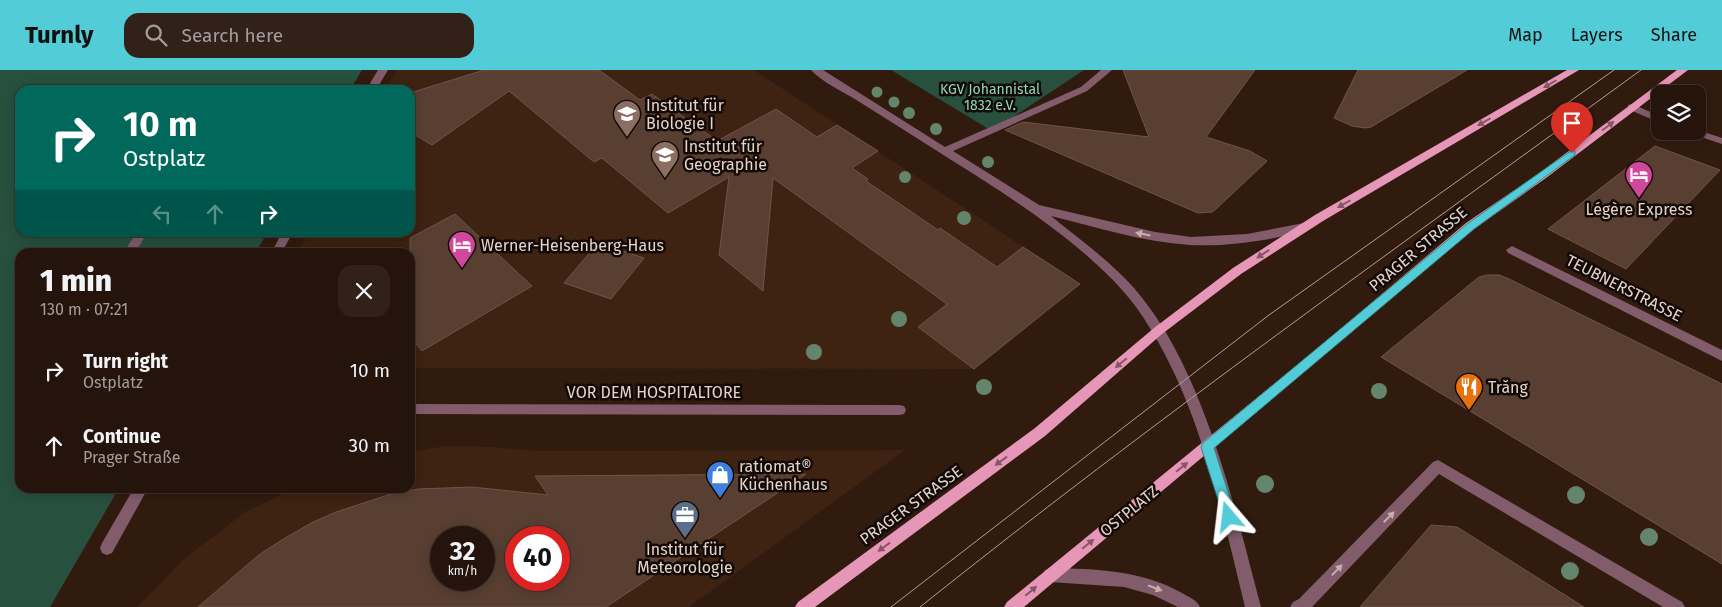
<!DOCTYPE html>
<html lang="en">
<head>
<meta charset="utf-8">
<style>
	body { margin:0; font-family:"Fira Sans",sans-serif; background:#312119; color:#f1f3f6; height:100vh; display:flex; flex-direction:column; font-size:19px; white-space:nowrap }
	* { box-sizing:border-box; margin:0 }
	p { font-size:16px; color:#a39e9d }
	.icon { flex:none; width:28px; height:28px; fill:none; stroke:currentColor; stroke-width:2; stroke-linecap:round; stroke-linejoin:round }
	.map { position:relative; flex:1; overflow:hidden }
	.panel { position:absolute; left:15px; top:178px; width:400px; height:245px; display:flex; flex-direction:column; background:#25140b; border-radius:15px; box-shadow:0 2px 12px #0003,0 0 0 1px #42332c }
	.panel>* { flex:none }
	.guide { position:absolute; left:15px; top:15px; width:400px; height:152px; border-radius:15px; box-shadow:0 2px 12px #0003,0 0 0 1px #42332c; background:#00695c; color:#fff; overflow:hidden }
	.fabs { position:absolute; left:1651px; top:15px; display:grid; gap:10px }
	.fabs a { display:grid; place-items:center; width:55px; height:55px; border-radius:10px; background:#25140b; box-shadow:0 2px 12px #0003,0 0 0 1px #42332c; font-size:25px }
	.speed { position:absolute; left:430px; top:456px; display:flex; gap:10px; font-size:25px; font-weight:700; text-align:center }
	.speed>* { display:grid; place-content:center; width:65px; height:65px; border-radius:50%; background:#25140b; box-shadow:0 2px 12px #0003,0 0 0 1px #42332c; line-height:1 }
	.speed small { font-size:12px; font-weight:400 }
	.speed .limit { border:8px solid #d22; background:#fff; color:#111 }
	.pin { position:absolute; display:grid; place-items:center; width:42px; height:42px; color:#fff; margin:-51px -21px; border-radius:50% 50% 50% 0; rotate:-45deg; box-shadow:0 0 5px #0007 }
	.pin .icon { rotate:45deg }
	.me { position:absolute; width:55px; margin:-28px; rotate:343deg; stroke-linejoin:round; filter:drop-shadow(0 0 4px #0008) }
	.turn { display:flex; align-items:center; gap:18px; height:105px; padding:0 25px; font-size:22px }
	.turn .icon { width:65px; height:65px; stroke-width:2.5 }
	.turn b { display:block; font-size:35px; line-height:42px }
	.lanes { display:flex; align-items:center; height:48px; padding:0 25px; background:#0003; justify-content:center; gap:25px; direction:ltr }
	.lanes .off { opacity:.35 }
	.round { display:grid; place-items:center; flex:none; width:52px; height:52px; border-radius:15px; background:#312119 }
	.overview { display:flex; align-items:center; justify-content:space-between; height:85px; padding:0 25px }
	h1 { font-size:30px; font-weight:800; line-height:38px }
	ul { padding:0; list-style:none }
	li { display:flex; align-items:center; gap:15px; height:75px; padding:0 25px }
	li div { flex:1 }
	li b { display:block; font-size:19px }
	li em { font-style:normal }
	header { display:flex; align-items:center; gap:30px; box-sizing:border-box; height:70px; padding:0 25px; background:#52ccd6; color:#111 }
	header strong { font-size:24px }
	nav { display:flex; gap:28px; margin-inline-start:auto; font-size:18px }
	.search { width:350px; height:45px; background:#312119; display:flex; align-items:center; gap:12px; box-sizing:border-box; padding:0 18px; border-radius:15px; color:#a39e9d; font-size:19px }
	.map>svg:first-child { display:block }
</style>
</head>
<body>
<header>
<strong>Turnly</strong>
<div class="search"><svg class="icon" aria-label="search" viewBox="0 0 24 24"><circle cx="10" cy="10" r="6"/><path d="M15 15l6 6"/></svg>Search here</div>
<nav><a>Map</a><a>Layers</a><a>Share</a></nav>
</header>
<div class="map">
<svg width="1722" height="537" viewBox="0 0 1722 537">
	<rect width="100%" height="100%" fill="#311b0f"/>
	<g fill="#3e2212" fill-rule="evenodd">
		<polygon points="397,0 754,0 1080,214 974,299 410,298 410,182 303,182 300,179 308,163 410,162 410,20 386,20"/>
		<path d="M445 376 491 377 537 381 905 380 689 537H137L184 489 245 442 295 418H410V382ZM441 468H484V510H441ZM516 468H559V510H516Z"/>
	</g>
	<g fill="#27503f">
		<polygon points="0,0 362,0 350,20 20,20 20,162 267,163 256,182 20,182 20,418 119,418 50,537 0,537"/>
		<polygon points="891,0 1084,0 992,61"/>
	</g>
	<g fill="#583f32" stroke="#6e5547" fill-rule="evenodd">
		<polygon points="484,0 599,0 640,30 652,24 717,71 776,39 817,67 837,55 878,81 852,98 868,109 866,111 938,160 940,158 997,197 1023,177 1080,214 974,299 918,257 947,234 773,108 763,221 719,185 729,107 668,143 602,88 594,92 509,21 432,75 410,62 410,23"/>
		<polygon points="1123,0 1255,0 1206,67 1250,81 1267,91 1216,139 1212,142 1198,143 1005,60 1023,52 1149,67"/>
		<polygon points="1358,0 1467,0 1371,57 1365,58 1352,56 1334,48"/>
		<polygon points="1655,76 1720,100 1626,199 1548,159"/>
		<polygon points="455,144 532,216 422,281 410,267 410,168"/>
		<polygon points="598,173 644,188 611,229 564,213"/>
		<polygon points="1487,205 1499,205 1507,208 1722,314 1722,494 1381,287 1479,207"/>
		<path d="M806 404 606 537H198L260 484 285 468 313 452 336 442 388 425 418 419 472 417 548 425 535 406ZM441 468H484V510H441ZM516 468H559V510H516Z"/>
		<polygon points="1431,455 1457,457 1584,537 1360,537"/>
	</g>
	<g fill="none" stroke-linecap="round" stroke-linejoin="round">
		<g fill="#835c6b" fill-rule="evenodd">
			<polygon points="378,0 388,0 376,20 366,20"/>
			<path d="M811 0H823L945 77 1081 17 1101 0H1112L1087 21 953 81 1039 135 1155 162 1191 167 1247 164 1304 153 1308 154 1310 157 1308 160C1273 170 1227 177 1190 175 1143 172 1096 157 1051 146 1079 169 1110 191 1134 218 1204 298 1234 436 1261 537H1245C1220 435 1198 324 1136 237 1100 188 1031 141 980 108 939 82 899 57 858 31 844 22 823 13 811 0Z"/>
			<polygon points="1632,34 1660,46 1660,53 1628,39 1628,35"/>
			<polygon points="1698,60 1722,68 1722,74 1683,61"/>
			<polygon points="137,162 148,162 135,182 124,182"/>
			<polygon points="282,162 293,162 282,182 272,182"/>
			<polygon points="1512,176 1722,280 1722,291 1508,183 1506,180"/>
			<polygon points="410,334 899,335 904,336 906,340 904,344 899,345 410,344"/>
			<polygon points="1438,390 1682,532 1685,537 1663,537 1439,404 1312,537 1290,537 1293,532 1299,529 1433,392"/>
			<polygon points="134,418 148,418 112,483 107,485 102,483 100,478 102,473"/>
			<path d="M1050 498C1096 499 1141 500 1182 523 1189 527 1197 530 1200 537H1178L1153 525 1124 517 1050 512 1045 510 1042 505 1045 500Z"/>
		</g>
		<g fill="#e696b6" fill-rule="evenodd">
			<polygon points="1567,0 1579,0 1323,151 1241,204 1162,264 1045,366 815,537 795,537 798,532 1035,358 1154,258 1233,198 1315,145"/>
			<polygon points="1677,0 1688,0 1546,108 1474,159 1024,537 1004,537 1007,532 1318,278 1466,153 1538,104"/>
		</g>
		<g stroke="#af9e95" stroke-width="1">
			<polyline points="891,537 1269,245 1614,0"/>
			<path d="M920 537C1154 350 1399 176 1641 0"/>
		</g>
	</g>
	<g fill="#63856c">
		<circle cx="877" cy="22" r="5.5"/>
		<circle cx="894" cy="32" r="5.5"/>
		<circle cx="909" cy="43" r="6"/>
		<circle cx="936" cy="59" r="6"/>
		<circle cx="988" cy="92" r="6"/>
		<circle cx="905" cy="107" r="6"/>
		<circle cx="964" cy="148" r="7"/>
		<circle cx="899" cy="249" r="8"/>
		<circle cx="814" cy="282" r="8"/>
		<circle cx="984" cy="317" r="8"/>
		<circle cx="1379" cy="321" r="8"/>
		<circle cx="1265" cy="414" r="9"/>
		<circle cx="1576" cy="425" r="9"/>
		<circle cx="1649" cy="467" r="9"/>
		<circle cx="1570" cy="501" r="9"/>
	</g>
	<defs><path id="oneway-solid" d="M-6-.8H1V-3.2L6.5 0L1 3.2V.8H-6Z" transform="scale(1.25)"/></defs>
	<g fill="#875666">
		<use href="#oneway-solid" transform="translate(1550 14) rotate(150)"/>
		<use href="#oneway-solid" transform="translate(1484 52) rotate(150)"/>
		<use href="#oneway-solid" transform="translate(1608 56) rotate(-37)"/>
		<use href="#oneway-solid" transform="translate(1344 134) rotate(150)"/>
		<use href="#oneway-solid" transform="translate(1263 184) rotate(147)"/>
		<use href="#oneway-solid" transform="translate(1121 293) rotate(140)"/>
		<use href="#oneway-solid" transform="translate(1001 391) rotate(144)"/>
		<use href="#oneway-solid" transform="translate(1182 397) rotate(-39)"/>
		<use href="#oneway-solid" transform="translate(1088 474) rotate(-39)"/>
		<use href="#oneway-solid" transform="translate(884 477) rotate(144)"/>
		<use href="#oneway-solid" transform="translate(1031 521) rotate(-40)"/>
	</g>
	<g fill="#c6b0af">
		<use href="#oneway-solid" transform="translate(1143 164) rotate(-169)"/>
		<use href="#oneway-solid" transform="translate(1389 447) rotate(-45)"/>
		<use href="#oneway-solid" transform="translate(1337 500) rotate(-46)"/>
		<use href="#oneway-solid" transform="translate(1155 518) rotate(21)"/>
	</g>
	<polygon fill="#52ccd6" stroke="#35858b" points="1572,80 1575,81 1575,85 1474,159 1214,378 1236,447 1234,451 1229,452 1225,451 1201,377 1203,373 1467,154"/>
	<defs>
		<symbol id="university-pin" viewBox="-11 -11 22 30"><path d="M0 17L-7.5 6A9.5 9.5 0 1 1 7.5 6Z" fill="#8d6e63" stroke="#120804"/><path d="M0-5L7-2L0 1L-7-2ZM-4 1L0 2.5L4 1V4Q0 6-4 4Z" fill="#fff"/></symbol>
		<symbol id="hotel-pin" viewBox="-11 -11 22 30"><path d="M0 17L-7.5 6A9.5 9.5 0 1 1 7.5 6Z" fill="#d1479c" stroke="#120804"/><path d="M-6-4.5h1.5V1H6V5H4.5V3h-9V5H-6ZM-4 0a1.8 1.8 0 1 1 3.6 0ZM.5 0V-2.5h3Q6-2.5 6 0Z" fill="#fff"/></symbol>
		<symbol id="restaurant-pin" viewBox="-11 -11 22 30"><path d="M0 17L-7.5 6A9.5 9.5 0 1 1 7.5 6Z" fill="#e8710a" stroke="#120804"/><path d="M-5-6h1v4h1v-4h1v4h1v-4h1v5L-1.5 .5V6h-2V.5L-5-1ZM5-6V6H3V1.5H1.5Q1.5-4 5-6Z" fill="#fff"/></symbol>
		<symbol id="shop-pin" viewBox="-11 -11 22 30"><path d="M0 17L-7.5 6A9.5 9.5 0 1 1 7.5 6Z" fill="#3f7fe0" stroke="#120804"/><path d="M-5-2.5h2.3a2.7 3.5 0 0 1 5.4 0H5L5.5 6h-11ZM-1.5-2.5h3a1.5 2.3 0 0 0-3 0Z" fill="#fff"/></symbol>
		<symbol id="office-pin" viewBox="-11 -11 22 30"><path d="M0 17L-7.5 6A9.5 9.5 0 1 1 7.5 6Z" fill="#5c6f8a" stroke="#120804"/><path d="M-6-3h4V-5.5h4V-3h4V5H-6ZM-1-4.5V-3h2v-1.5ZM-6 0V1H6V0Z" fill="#fff"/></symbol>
	</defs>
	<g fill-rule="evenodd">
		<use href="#university-pin" x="611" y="28" width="32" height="43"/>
		<use href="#university-pin" x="649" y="69" width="32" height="43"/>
		<use href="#hotel-pin" x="1623" y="89" width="32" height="43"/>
		<use href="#hotel-pin" x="446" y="159" width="32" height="43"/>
		<use href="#restaurant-pin" x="1453" y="301" width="32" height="43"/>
		<use href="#shop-pin" x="704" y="389" width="32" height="43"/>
		<use href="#office-pin" x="669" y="429" width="32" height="43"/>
	</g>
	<g text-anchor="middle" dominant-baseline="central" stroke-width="5" stroke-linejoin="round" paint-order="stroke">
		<g font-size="14" fill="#8cdbb8" stroke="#120804">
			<text x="990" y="19">KGV Johannistal<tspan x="990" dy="16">1832 e.V.</tspan></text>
		</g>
		<g font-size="16" fill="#e3d4cc" stroke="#120804" text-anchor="start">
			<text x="646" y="35">Institut für<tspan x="646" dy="18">Biologie I</tspan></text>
			<text x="684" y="76">Institut für<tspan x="684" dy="18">Geographie</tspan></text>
			<text x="1639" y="139" text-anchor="middle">Légère Express</text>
			<text x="481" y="175">Werner-Heisenberg-Haus</text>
			<text x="1488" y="317">Trăng</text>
			<text x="739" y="396">ratiomat®<tspan x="739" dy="18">Küchenhaus</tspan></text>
			<text x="685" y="479" text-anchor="middle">Institut für<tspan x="685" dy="18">Meteorologie</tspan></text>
		</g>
		<g font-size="16" fill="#e3d4cc" stroke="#120804">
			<text transform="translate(1418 179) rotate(-40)">PRAGER STRASSE</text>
			<text transform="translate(1624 218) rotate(27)">TEUBNERSTRASSE</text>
			<text x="654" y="322">VOR DEM HOSPITALTORE</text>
			<text transform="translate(911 435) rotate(-36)">PRAGER STRASSE</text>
			<text transform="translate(1129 441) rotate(-39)">OSTPLATZ</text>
		</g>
	</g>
</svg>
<div class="fabs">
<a><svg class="icon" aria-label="layers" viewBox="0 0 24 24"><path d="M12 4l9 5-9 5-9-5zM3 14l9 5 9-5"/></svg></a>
</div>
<div class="speed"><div>32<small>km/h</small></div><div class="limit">40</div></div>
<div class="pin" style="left:1572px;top:83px;background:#d93025"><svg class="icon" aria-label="arrive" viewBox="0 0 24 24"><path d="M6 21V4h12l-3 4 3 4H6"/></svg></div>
<svg class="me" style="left:1229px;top:447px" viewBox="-20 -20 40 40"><path d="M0-17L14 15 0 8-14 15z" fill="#52ccd6" stroke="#fff" stroke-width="4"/></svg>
<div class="guide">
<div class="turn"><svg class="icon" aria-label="right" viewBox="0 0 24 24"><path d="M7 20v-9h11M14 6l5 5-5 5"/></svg><div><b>10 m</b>Ostplatz</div></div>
<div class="lanes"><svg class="icon off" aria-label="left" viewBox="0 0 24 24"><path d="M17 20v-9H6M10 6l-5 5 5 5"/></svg><svg class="icon off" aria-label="ahead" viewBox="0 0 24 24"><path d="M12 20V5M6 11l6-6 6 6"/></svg><svg class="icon" aria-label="right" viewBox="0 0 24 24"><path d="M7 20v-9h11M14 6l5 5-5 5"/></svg></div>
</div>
<section class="panel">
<div class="overview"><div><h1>1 min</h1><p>130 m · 07:21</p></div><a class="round"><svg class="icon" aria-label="close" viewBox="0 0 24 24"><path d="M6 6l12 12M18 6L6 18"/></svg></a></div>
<ul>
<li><svg class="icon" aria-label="right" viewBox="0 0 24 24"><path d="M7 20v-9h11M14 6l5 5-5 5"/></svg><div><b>Turn right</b><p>Ostplatz</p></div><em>10 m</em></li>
<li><svg class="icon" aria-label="ahead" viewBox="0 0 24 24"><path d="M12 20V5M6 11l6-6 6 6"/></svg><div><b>Continue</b><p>Prager Straße</p></div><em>30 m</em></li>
</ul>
</section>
</div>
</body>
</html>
